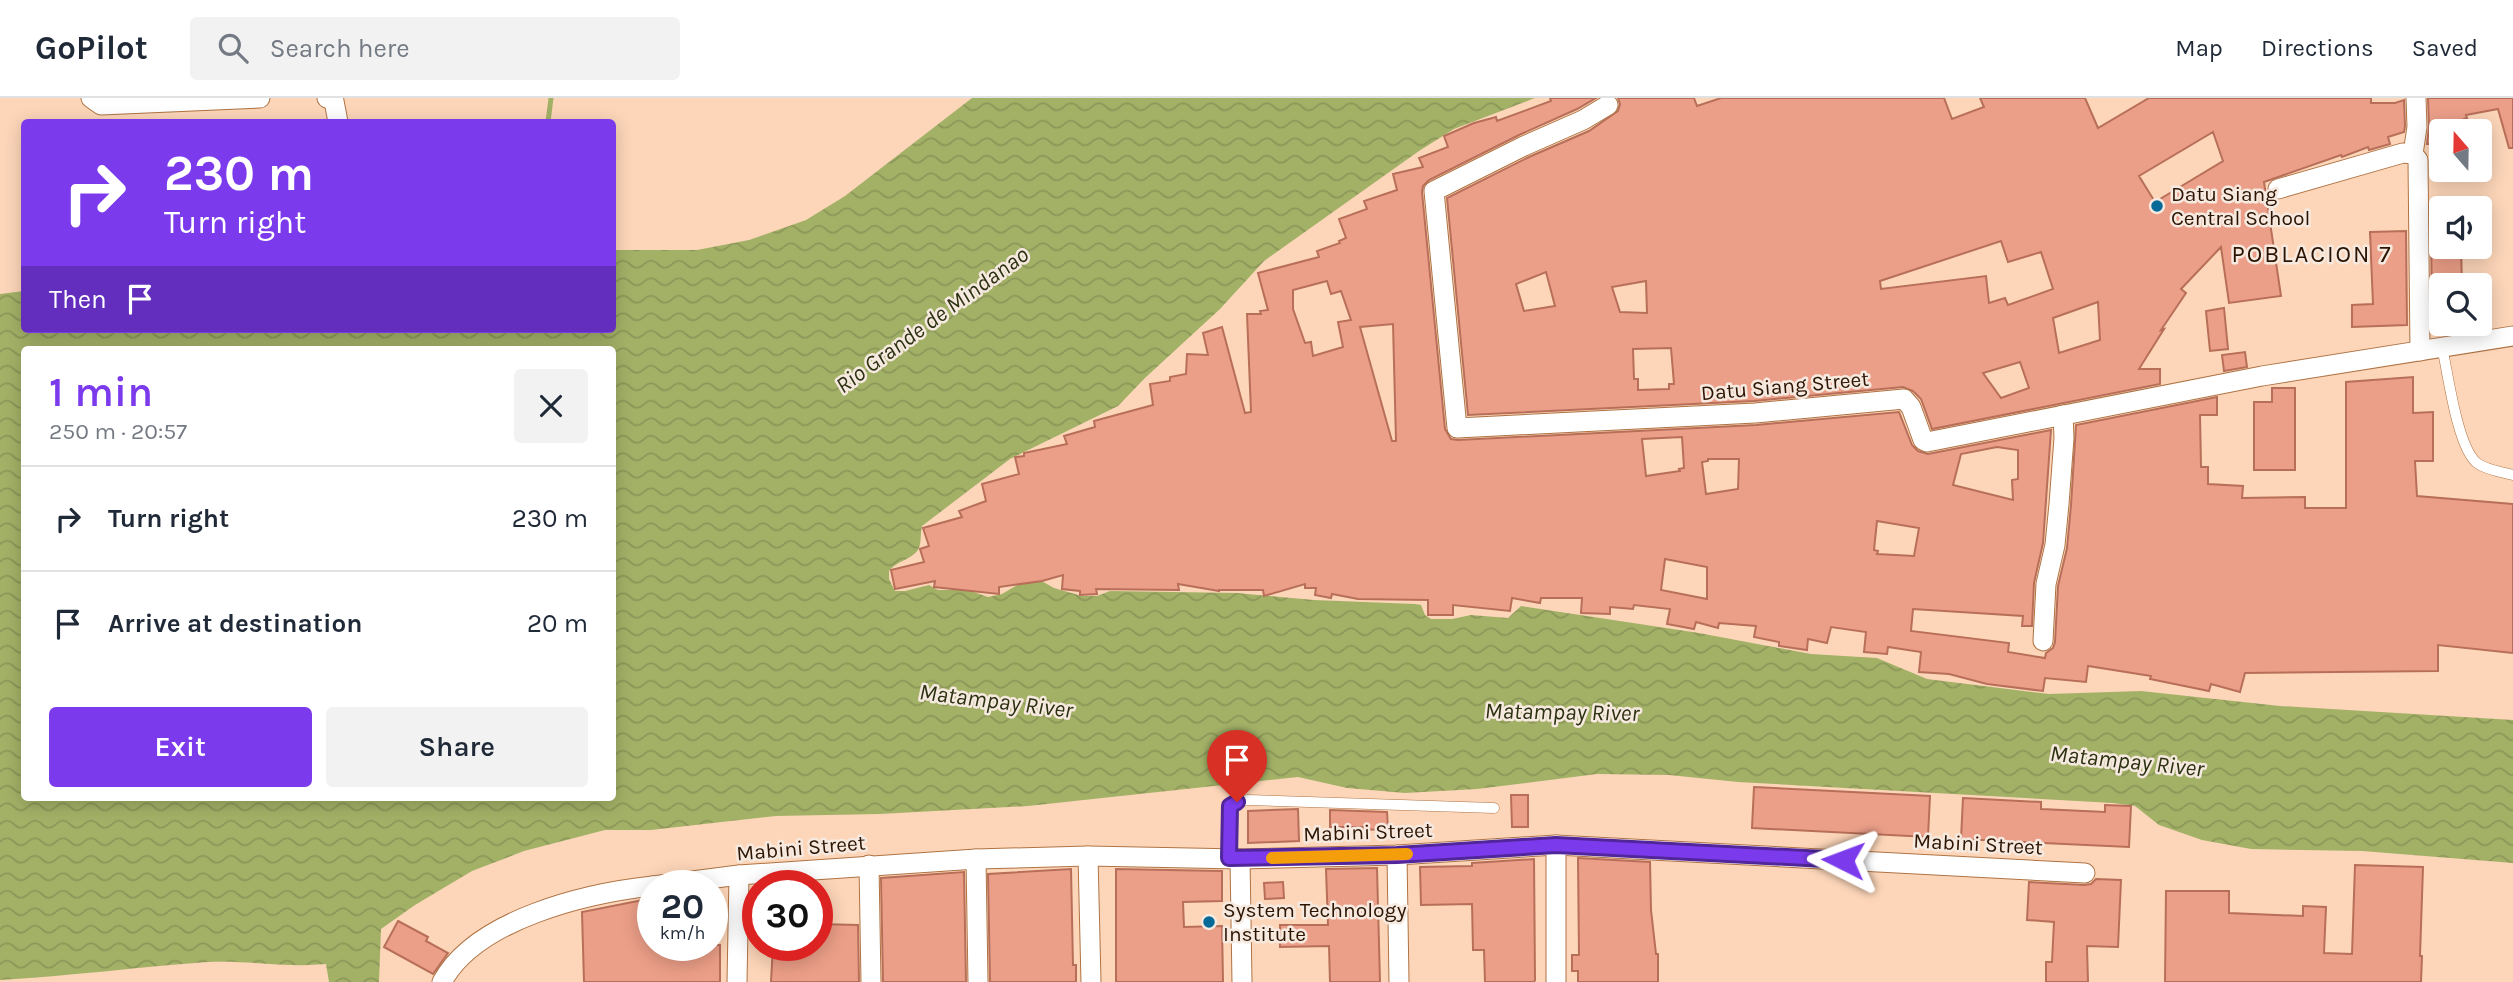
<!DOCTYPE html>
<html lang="en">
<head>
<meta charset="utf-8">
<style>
	body { margin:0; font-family:Karla,sans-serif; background:#f2f2f3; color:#1f2937; height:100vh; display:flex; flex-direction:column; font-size:26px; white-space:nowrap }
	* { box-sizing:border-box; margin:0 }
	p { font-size:23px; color:#747a83 }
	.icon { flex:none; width:38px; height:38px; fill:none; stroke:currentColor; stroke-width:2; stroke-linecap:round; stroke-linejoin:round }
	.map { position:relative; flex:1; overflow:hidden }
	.panel { position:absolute; left:21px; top:248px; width:595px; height:455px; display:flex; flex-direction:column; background:#fff; border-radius:7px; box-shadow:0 4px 18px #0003 }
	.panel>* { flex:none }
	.banner { position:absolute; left:21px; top:21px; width:595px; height:214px; border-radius:7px; box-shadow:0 4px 18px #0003; background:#7c3aed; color:#fff; overflow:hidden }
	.needle { width:46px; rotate:340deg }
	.buttons { position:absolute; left:2429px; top:21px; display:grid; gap:14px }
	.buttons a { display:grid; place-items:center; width:63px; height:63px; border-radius:7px; background:#fff; box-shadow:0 4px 18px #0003; font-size:35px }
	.speed { position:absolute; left:637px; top:772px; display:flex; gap:14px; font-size:35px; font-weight:700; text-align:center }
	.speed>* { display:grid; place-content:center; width:91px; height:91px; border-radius:50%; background:#fff; box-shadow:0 4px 18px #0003; line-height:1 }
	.speed small { font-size:18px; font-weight:400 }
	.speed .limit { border:10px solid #d22; background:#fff; color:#111 }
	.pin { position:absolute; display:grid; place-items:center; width:60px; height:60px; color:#fff; margin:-72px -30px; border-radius:50% 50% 50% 0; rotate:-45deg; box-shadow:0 0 7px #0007 }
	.pin .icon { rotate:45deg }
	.me { position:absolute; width:77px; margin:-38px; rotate:273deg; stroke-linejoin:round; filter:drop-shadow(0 0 5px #0008) }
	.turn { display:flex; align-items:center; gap:24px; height:147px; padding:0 28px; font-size:32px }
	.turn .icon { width:91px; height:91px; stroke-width:2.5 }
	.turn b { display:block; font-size:49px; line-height:60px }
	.then { display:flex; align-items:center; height:66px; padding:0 28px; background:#0003; gap:14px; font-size:26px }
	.round { display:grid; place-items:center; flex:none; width:74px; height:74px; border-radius:7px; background:#f2f2f3 }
	.overview { display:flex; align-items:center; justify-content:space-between; height:119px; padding:0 28px }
	h1 { font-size:42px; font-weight:600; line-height:52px; color:#7c3aed }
	.cta { display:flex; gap:14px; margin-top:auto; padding:14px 28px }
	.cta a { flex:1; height:80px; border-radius:7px; background:#7c3aed; color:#fff; font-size:28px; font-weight:600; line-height:80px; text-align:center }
	.cta a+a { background:#f2f2f3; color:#1f2937 }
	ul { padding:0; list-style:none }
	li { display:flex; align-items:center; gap:21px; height:105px; padding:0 28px; border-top:2px solid #e0e1e3 }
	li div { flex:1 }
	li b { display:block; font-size:26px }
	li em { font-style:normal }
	header { display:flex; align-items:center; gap:42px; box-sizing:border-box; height:98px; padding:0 35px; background:#fff; border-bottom:2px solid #e0e1e3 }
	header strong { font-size:33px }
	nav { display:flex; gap:38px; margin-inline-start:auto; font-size:24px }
	.search { width:490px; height:63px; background:#f2f2f3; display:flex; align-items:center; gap:18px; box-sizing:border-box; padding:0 24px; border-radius:7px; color:#747a83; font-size:26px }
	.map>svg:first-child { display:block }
</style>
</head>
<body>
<header>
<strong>GoPilot</strong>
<div class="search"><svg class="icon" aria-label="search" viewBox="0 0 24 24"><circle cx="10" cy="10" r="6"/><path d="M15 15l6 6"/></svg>Search here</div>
<nav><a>Map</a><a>Directions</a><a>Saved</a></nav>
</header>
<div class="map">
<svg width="2513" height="884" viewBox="0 0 2513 884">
	<defs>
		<pattern id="water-waves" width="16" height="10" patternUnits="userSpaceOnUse" patternTransform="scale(1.75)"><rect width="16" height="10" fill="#a3b167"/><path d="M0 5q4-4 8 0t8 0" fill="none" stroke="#8c9758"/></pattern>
	</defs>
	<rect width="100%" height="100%" fill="#fdd6b9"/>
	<path fill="url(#water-waves)" fill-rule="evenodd" d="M972 0H1535L1454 31 1419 53 1264 163 1220 211 1145 280 1118 308 1010 361 922 428C920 435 922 445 918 452 911 462 896 463 889 473V481L895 493H905L929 487 938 492H968L988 499 1002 496 1024 483 1038 481 1054 490 1082 498H1097L1110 493 1237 495 1314 502 1415 506 1421 507 1425 517 1431 521H1452L1471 517 1508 520 1521 508 1699 535 1811 556 1877 560 1927 581 2049 596 2141 593 2280 608 2513 622V765L2362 753 2251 751 2202 742 2159 727 2135 708 2113 705 1738 684 1669 677 1597 676 1477 691 1405 695 1347 690 1298 679 1028 708 880 716 776 718 651 732H605L524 753 472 773 415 807 381 831 379 884H329L326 866C286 870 248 862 208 864 139 869 70 878 0 882V196L24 193V231H612L613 152H697L749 142 806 122 845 98ZM24 252H612V700H24Z"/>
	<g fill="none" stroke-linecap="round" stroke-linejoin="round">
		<polyline stroke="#a3b167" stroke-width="5" points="548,24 551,0"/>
	</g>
	<g fill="#ec9f88" stroke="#b86f59" stroke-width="2" fill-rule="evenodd">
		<path d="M1550 0H1596L1577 11 1519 37 1429 82 1423 88 1422 94 1445 331 1451 341 1458 342 1756 327 1899 314 1912 347 1918 353 1928 356 2051 332 2043 445 2034 485 2032 528H2022L2023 518 1913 511 1911 533 2009 545 2008 554 2045 560 2046 555 2053 550 2055 544 2058 488 2067 450 2071 407 2076 327 2217 299V317H2200L2201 369H2208V386L2243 388 2242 400 2305 399V410H2346V284L2413 279V315L2433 314V363H2415L2417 398 2513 406V555L2438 547V573L2245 575 2240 594 2211 586 2209 593 2150 581 2151 578 2088 568 2086 584 2045 580 2043 593 1987 586 1949 576 1919 574 1921 554 1888 549 1887 556 1864 554 1866 534 1831 529 1827 545 1808 541 1807 552 1779 548V544L1754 539 1756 528 1719 525 1718 530 1696 524 1694 531 1667 526 1670 511 1634 507 1633 511 1610 509V516L1581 515 1582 500H1541L1540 505 1512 500 1510 513 1453 507V517H1428V502L1358 501 1332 496 1331 500 1315 497 1316 490H1305V486L1264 498 1263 492H1219V493L1178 486 1179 492 1096 491 1097 496 1080 497V493L1062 491 1063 477 1042 483 999 489V496L934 489 935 483 895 491 891 472 924 464 920 451 929 448 923 430 962 419 959 413 986 403 982 386 1019 376 1015 359 1024 358V355L1067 346 1064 338 1095 329 1094 323 1153 307 1150 286 1170 283V279L1186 276 1187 256 1208 257 1203 235 1222 229 1245 315 1251 314 1247 216H1261L1260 213 1268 212 1258 175 1319 159 1317 153 1340 145 1339 143 1346 140 1339 121 1367 111 1364 103 1397 92 1393 76 1423 69 1419 60 1448 49 1444 38 1474 25 1496 19 1497 23 1551 3ZM1327 183 1331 196 1341 193 1351 222 1338 224 1343 249 1313 258 1311 244 1305 245 1293 211V192ZM1393 226 1396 343H1392L1360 229ZM1682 339 1684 370 1679 371 1680 373 1646 378 1642 341ZM1997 349 2018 352V381L2012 382 2013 402 1953 387 1961 356ZM1708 361H1739L1738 391 1706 396 1702 364 1708 363ZM1877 423 1919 430 1914 458 1877 456 1878 453 1874 452ZM1665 461 1707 469V501L1661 492Z"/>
		<path d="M1618 0H1694L1697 8 1721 0H1944L1952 21 1984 9 1980 0H2085L2098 30 2149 0H2371V5H2395L2404 2 2405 28 2404 34 2388 39 2390 46 2369 52 2368 49 2342 59 2341 57 2264 84 2281 198 2229 205 2221 149 2181 191 2186 195 2161 232 2164 231 2139 271H2160V286L1932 331 1921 301 1913 293 1903 289 1754 303 1468 317 1447 100 1529 59 1589 33 1618 13 1620 6ZM2213 34 2223 63 2155 104 2139 78ZM2001 143 2008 164 2041 154 2053 191 2008 207 2005 200 1989 205 1986 178 1881 191 1880 183ZM1546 174 1555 208 1524 213 1516 186ZM1646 183 1647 215 1620 214 1612 189ZM2098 204 2100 242 2059 255 2053 220ZM1671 250 1674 286H1669V291L1638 292V281H1634L1633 251ZM2020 264 2029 290 2001 300 1983 275Z"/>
		<polygon points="2428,0 2513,0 2513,50 2509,50 2498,11 2466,17 2467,20 2449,27 2450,33 2441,33 2441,46 2427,46 2429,29"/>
		<polygon points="2431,131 2441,131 2441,149 2461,149 2462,187 2441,187 2441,212 2432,212"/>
		<polygon points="2406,133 2407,227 2352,229 2352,207 2373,206 2370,134"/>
		<polygon points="2224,210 2228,251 2210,253 2206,213"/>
		<polygon points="2245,254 2247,269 2224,273 2222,257"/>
		<polygon points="2272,290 2295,290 2295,372 2254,372 2254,304 2272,304"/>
		<polygon points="1754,689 1930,698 1928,739 1752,730"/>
		<polygon points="1511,697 1528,697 1528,729 1512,729"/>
		<polygon points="1963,700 2041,704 2041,711 2105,714 2105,707 2131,708 2129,749 1961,741"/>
		<polygon points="1298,711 1299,743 1248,745 1248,713"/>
		<polygon points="1330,712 1387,714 1388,731 1363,732 1363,729 1330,729"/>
		<polygon points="1578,760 1650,764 1651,812 1656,856 1658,856 1658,884 1578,884 1578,873 1572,873 1572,857 1579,857"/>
		<polygon points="1534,761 1535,882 1534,884 1485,884 1484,852 1473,852 1472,806 1421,807 1420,769 1472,768 1472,765"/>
		<polygon points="2355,767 2423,769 2420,858 2422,858 2421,884 2165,884 2166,793 2229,793 2229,815 2303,818 2303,808 2326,809 2324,855 2352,856"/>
		<polygon points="1377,770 1380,884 1330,884 1329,848 1280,849 1280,827 1328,827 1326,771"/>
		<polygon points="1071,771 1073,867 1076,867 1076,884 990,884 988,776"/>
		<polygon points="1116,771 1222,773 1222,803 1183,804 1184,829 1222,828 1223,884 1116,884"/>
		<polygon points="964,774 966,884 883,884 881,780"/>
		<polygon points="2096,781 2121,782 2118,849 2087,848 2088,884 2046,884 2046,864 2052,864 2054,824 2027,822 2029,784 2084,787 2091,786"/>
		<polygon points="1283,784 1284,800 1265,801 1264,785"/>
		<polygon points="653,800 653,847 720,847 720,884 584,884 582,814"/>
		<polygon points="398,823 428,839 426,843 448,855 433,876 384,849"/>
		<polygon points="817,826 858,827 859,884 771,884 773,847 817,847"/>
	</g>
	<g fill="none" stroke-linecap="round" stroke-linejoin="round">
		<defs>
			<g id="service">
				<path d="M2442 249C2448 275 2457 349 2477 365 2486 372 2502 374 2513 377"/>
				<polyline points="1229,760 1230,708 1237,704 1248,702 1494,710"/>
			</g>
			<g id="minor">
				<polyline points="91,0 101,7 260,0"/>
				<polyline points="327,0 334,3 338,24"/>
				<polyline points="1608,7 1583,22 1524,48 1434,93 1457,330 1755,315 1904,301 1911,309 1923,342 1927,344 2262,278 2513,238"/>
				<polyline points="2413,56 2417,29 2416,0"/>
				<polyline points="2278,91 2403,55 2413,56 2418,62 2420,253"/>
				<polyline points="2043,543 2046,486 2055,447 2059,406 2064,340 2063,317"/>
				<polyline points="1556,747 1556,884"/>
				<polyline points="1397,757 1399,884"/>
				<polyline points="1088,758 1091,884"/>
				<polyline points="976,761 978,884"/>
				<polyline points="1240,761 1242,884"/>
				<polyline points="869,767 871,884"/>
				<polyline points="653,788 739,777 976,761 1088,758 1240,761 1397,757 1556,747 2085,775"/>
				<path d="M442 884C476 821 587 795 653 788"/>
				<polyline points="737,884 739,777"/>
			</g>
		</defs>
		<use href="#service" stroke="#af7344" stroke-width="11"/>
		<use href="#minor" stroke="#af7344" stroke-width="21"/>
		<use href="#service" stroke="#fff" stroke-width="10"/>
		<use href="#minor" stroke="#fff" stroke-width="19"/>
	</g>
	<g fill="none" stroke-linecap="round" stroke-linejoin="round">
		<defs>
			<polyline id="route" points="1237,704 1230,708 1229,760 1397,757 1556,747 1843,762"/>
		</defs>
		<use href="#route" stroke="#51269a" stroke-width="18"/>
		<use href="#route" stroke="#7c3aed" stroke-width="12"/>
		<polyline stroke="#f59e0b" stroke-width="12" points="1272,760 1407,756"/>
	</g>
	<g fill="#066a98" stroke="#f6e9df" stroke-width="2.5">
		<circle cx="2157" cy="108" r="7"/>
		<circle cx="1209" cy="824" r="7"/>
	</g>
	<g text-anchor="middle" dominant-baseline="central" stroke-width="5" stroke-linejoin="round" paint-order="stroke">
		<g font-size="21" fill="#2c1402" stroke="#f6e9df" text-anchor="start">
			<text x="2171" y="96">Datu Siang<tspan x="2171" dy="24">Central School</tspan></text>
			<text x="1223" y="812">System Technology<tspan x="1223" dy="24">Institute</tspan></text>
		</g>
		<g font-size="21" fill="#2c1402" stroke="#f6e9df">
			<text transform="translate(1785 288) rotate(-5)">Datu Siang Street</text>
			<text transform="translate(1368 734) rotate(-2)">Mabini Street</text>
			<text transform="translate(1978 746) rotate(3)">Mabini Street</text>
			<text transform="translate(801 750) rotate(-5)">Mabini Street</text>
		</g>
		<g font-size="23" font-style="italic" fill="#2c3211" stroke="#f6e9df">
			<text transform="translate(932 222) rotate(-36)">Rio Grande de Mindanao</text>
			<text transform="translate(996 603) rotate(7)">Matampay River</text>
			<text transform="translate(1562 614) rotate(1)">Matampay River</text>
			<text transform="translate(2127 663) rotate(6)">Matampay River</text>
		</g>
		<g font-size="24" letter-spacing="2" fill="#2c1402" stroke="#f6e9df">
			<text x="2312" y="156">POBLACION 7</text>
		</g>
	</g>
</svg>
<div class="buttons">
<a><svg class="needle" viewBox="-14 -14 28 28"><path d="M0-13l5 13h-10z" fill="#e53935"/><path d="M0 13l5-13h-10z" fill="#747a83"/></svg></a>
<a><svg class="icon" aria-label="sound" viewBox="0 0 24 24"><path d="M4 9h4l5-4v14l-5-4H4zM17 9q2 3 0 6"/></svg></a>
<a><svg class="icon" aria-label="search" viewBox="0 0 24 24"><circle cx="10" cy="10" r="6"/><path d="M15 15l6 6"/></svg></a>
</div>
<div class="speed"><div>20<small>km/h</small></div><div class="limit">30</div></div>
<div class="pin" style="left:1237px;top:704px;background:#d93025"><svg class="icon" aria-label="arrive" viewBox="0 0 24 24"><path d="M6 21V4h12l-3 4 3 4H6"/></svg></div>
<svg class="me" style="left:1843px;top:762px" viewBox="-20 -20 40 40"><path d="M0-17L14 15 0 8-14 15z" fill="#7c3aed" stroke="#fff" stroke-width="4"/></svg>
<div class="banner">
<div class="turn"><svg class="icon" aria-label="right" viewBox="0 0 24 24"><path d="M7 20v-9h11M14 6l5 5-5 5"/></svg><div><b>230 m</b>Turn right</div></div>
<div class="then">Then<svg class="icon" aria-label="arrive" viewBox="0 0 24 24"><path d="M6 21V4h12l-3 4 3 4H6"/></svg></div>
</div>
<section class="panel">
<div class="overview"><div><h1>1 min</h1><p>250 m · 20:57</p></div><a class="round"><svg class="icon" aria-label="close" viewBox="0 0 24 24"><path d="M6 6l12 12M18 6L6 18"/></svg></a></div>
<ul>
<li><svg class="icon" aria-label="right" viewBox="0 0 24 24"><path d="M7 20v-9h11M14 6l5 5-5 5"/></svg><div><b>Turn right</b></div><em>230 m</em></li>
<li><svg class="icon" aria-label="arrive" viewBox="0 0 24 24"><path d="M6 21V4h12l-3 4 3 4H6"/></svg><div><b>Arrive at destination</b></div><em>20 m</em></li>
</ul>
<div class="cta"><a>Exit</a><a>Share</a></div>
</section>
</div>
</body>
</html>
